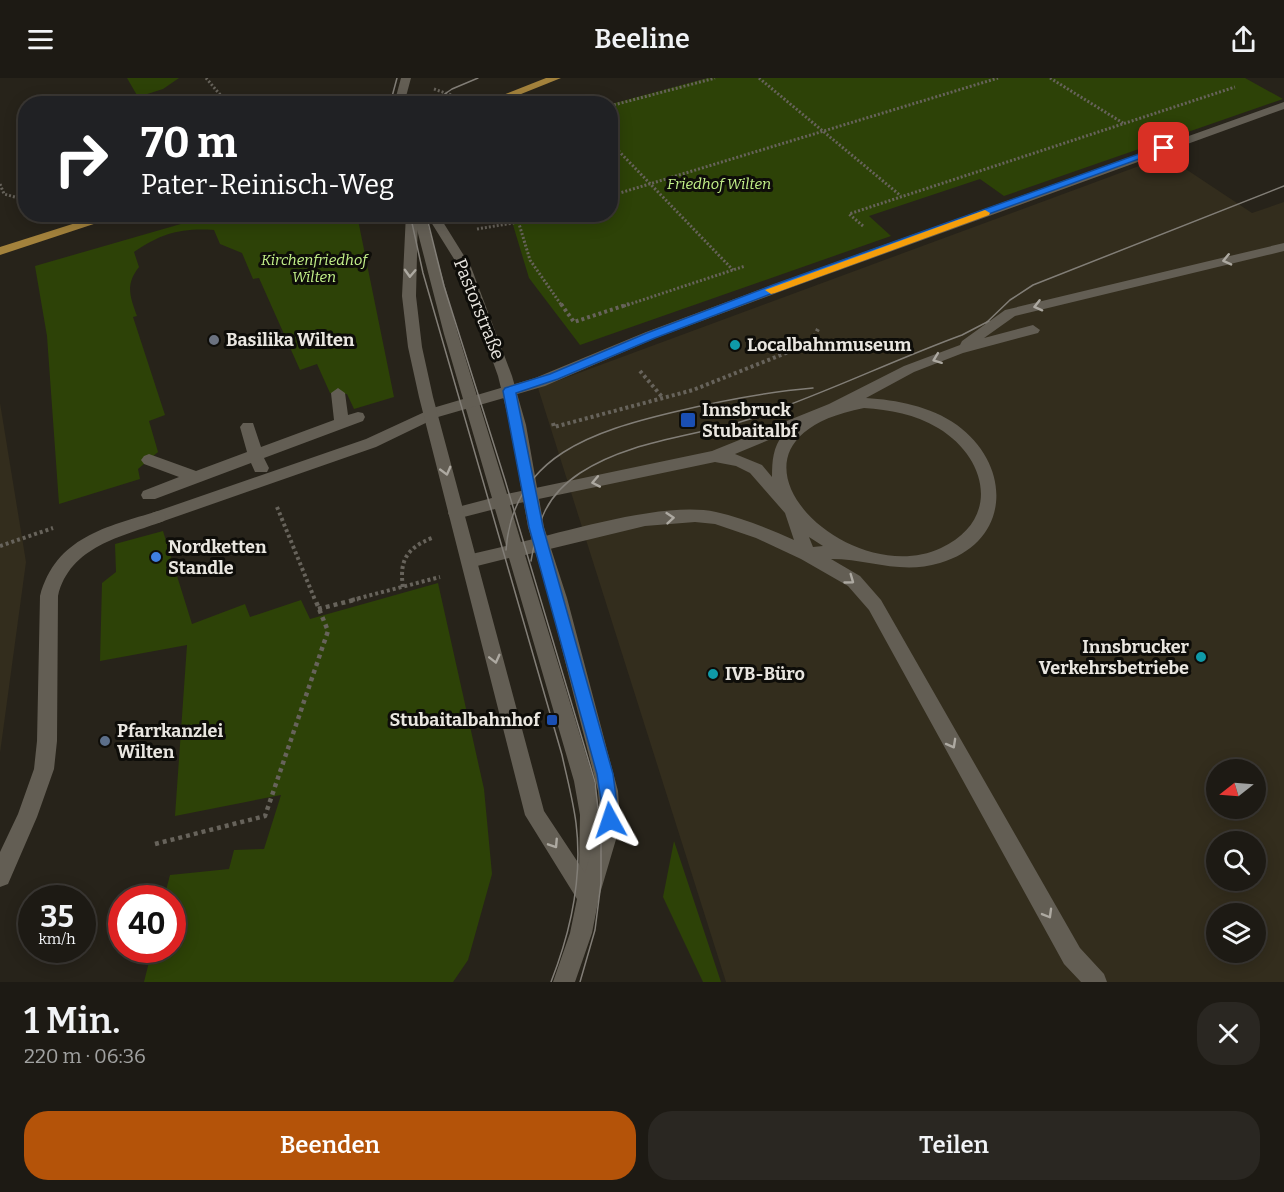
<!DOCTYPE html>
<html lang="de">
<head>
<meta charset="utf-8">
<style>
	body { margin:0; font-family:Bitter,serif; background:#2a2722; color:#f1f3f6; height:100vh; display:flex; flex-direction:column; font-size:22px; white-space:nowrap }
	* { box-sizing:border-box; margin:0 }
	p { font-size:20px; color:#a0a1a0 }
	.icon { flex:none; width:33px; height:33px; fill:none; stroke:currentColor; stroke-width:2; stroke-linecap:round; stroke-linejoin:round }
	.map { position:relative; height:904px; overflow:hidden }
	.details { display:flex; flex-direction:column; background:#1d1a14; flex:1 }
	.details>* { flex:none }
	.top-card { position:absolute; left:18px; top:18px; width:600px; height:126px; border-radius:24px; box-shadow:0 3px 15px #0003,0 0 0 2px #3b3834; background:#202124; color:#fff; overflow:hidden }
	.needle { width:39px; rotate:253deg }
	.controls { position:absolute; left:1206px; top:681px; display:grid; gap:12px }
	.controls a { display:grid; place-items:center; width:60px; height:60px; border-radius:50%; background:#1d1a14; box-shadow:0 3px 15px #0003,0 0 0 2px #3b3834; font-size:30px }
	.speed { position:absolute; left:18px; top:807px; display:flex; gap:12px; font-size:30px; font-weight:700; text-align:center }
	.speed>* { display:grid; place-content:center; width:78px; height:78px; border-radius:50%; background:#1d1a14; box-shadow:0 3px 15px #0003,0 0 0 2px #3b3834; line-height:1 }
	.speed small { font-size:15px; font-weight:400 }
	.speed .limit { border:9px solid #d22; background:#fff; color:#111 }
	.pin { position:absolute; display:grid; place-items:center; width:51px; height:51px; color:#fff; margin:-26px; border-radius:12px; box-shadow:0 3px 9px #0006 }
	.me { position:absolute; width:66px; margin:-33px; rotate:355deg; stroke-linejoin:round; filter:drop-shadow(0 0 4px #0008) }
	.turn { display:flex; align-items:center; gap:21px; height:126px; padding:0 24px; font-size:27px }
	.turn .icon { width:78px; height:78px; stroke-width:2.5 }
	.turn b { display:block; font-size:42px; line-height:51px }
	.round { display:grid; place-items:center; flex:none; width:63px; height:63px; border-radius:24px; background:#2a2722 }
	.overview { display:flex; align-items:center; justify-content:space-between; height:102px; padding:0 24px }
	h1 { font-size:36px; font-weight:600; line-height:45px }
	.cta { display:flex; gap:12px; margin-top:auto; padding:12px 24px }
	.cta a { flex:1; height:69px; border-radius:24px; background:#b45309; color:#fff; font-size:24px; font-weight:600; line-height:69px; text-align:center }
	.cta a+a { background:#2a2722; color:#f1f3f6 }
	header { display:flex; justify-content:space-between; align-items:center; height:78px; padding:0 24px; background:#1d1a14; font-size:27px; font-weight:600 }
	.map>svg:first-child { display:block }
</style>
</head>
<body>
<header><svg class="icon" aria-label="menu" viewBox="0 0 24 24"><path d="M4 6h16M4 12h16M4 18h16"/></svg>Beeline<svg class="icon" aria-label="share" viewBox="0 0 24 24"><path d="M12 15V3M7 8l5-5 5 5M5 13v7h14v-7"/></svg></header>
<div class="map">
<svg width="1284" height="904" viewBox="0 0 1284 904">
	<rect width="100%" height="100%" fill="#27231a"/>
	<g fill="#332d1d" fill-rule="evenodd">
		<path d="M1166 78 1252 135 1284 124V904H726L538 310ZM1216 692H1256V730H1216ZM1216 764H1256V802H1216ZM1216 836H1256V874H1216Z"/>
		<polygon points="0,325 26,484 0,675"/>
	</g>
	<g fill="#2d4207">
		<polygon points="127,0 179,0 163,11 138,19"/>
		<polygon points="708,0 1245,0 1283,21 1004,118 980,101 869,138 891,158 580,267 529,200 510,137 610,136 611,26"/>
		<path d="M212 137H357L394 319 354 331 347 316 330 315 317 286 300 292 259 200 253 201 242 175 220 166 214 152C181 150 162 155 134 174L139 189C125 207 130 218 137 238L133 239 165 337 149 343 158 374 138 391 140 401 59 426 47 258 35 188Z"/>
		<polygon points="163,453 192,546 245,526 250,539 301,522 310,541 438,505 484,711 492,796 468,882 453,904 144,904 152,872 172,872 172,820 164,820 170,797 229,791 234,772 264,771 281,717 175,738 187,567 100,583 102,505 116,494 115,466"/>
		<polygon points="674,763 721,904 703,904 663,819"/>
	</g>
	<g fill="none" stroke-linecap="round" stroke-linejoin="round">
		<g stroke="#67635b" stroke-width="3" stroke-dasharray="2 2" stroke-linecap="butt">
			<polyline points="206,0 228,26"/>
			<polyline points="759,0 901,118"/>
			<polyline points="1050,0 1123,45"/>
			<polyline points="434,11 454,18"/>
			<polyline points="610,28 715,0"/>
			<polyline points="610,64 733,192"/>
			<polyline points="0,106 4,116 26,122"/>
			<polyline points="610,118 998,0"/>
			<polyline points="516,136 530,182 562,228"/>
			<polyline points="863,148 849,136 1235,9"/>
			<polyline points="477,151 513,145 543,136"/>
			<polyline points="624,228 745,188"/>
		</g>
		<g stroke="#67635b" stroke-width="4" stroke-dasharray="3 3" stroke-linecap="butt">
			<polyline points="561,226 574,244 629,226"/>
			<polyline points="640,293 663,320"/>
			<polyline points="553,345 554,349 693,312 811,265 818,251"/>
			<polyline points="277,429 315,522"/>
			<polyline points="0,468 53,450"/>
			<path d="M403 509C399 482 407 470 432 460"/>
			<polyline points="352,522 440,499"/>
		</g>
		<g stroke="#67635b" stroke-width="4.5" stroke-dasharray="4 4" stroke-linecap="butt">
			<polyline points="318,531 358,521"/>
			<polyline points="155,766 265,738 328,553 315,521"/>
		</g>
		<g fill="#635e54" fill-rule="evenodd">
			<path d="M413 136H425L458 256 507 416 712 373 829 326 904 288 960 267 962 263 1005 232 1284 165V173L1015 238 984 260 1033 247 1040 252 1038 255 963 275 914 294 866 320C897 322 930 328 957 347 1013 388 1011 464 940 485 900 497 870 481 831 481L860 498 881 522 1080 870 1104 896 1107 904H1081L1064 886 869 532 848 508 801 481 756 460 715 446 695 444 645 448 525 477 594 703 600 737 601 794 597 801 590 805 583 801 579 794 580 737 574 703 509 480 469 490 463 488 461 483 463 478 506 468 495 431 456 441 450 439 448 435 450 431 492 420 444 256ZM864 330C890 332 915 336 938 350 988 380 1001 442 941 470 844 515 693 363 864 330ZM783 356C773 370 772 382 772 399L762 387 735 376ZM715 384 736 388 750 395 785 435 794 462C769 451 743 440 716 434 666 423 572 452 521 464L510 427ZM809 459 823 468 813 469Z"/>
			<polygon points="431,331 438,336 436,340 376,369 158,445 152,443 150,439 152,435 366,361"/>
		</g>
		<polygon fill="#635e54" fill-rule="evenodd" points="338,310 345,315 348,337 358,334 363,335 365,339 363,343 264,380 269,390 267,394 255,394 251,385 155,421 143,421 141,417 143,413 179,399 144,386 141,382 144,378 149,376 196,393 247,374 240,349 243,345 253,345 261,369 334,342 331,315"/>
		<g fill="#635e54" fill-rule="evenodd">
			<polygon points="401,0 411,0 404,26 394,26"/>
			<polygon points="1284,24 1284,31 782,213 656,260 545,308 431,341 424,336 426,332 535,300 646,254 772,207"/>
			<path d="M158 433 164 435 166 439 164 443C121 459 70 468 58 518L57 663 54 691 37 739 8 806 0 809V774L18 736 34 691 37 663 40 518C56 459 106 449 158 433Z"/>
		</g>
		<polygon fill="#635e54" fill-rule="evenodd" points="406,136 418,136 416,218 422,269 433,319 544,733 585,795 600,742 598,713 549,520 528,449 510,347 498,298 459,189 426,136 438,136 471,189 512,298 526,347 544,449 567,520 618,713 620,742 617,758 599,819 592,855 575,904 553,904 570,855 577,821 525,737 419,319 408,269 402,218"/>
		<g fill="#a3823c" fill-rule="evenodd">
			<polygon points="546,0 561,0 496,26 480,26"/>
			<polygon points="104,136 124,136 0,177 0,169"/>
		</g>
		<g stroke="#827e77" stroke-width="1.5">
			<polyline points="390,26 397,0"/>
			<polyline points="430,26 452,11 478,0"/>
			<path d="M410 136 423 195 562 677C567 700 573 722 576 745 583 800 571 853 551 904"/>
			<polyline points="426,136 444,208 505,402 595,704 601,757 601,805 595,852 580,904"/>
			<polyline points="986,245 1010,222 1033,207 1284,108"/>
			<path d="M506 472C513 377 595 353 674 334 720 323 766 314 813 310"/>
			<path d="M531 483C538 444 545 418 580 395 630 362 694 359 750 341 822 317 891 283 962 257L989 243"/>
		</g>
	</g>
	<defs><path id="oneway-chevron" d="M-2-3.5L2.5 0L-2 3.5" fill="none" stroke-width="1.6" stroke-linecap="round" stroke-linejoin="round" transform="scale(1.5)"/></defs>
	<g stroke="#ada9a1">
		<use href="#oneway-chevron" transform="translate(1227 182) rotate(167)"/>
		<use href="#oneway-chevron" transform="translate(410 195) rotate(92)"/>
		<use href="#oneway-chevron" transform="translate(1038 228) rotate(166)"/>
		<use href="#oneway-chevron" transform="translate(937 281) rotate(159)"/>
		<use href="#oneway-chevron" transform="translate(446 393) rotate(75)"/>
		<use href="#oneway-chevron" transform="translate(596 404) rotate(169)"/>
		<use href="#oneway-chevron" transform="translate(670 440) rotate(-5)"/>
		<use href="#oneway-chevron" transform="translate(850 502) rotate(36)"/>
		<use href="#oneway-chevron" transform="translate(495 581) rotate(76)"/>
		<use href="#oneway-chevron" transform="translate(952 666) rotate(61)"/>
		<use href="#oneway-chevron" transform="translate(554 766) rotate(57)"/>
		<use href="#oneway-chevron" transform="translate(1048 836) rotate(60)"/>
	</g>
	<polygon fill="#1a73e8" stroke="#114b97" stroke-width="1.5" points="1161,68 1169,70 781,212 655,260 558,301 516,315 543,449 613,696 619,742 616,748 610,750 605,748 597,696 529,449 503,313 505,310 550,296 647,255 773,207"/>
	<polygon fill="#f59e0b" points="985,132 990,135 989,137 775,215 771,216 765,212"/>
	<circle fill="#6b7280" stroke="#0e0d09" stroke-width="2" cx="214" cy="262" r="6"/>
	<g fill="#0f9aa8" stroke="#0e0d09" stroke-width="2">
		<circle cx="735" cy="267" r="6"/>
		<circle cx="1201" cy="579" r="6"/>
		<circle cx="713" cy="596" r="6"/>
	</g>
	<g fill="#1a4fb4" stroke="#0e0d09" stroke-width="2">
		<rect x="680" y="334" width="16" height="16" rx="3"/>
		<rect x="546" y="636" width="12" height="12" rx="3"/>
	</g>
	<circle fill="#3f7fe0" stroke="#0e0d09" stroke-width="2" cx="156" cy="479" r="6"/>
	<circle fill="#5c6f8a" stroke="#0e0d09" stroke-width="2" cx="105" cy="663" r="6"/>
	<g text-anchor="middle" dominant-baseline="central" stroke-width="6" stroke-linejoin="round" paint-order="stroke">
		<g font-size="15" font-style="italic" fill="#c4f28a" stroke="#0e0d09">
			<text x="719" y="106">Friedhof Wilten</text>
			<text x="314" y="182">Kirchenfriedhof<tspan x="314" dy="17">Wilten</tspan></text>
		</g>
		<g font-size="18" fill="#e9e6e0" stroke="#0e0d09">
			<text transform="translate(479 231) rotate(68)">Pastorstraße</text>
		</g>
		<g font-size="18" font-weight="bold" fill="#e9e6e0" stroke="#0e0d09" text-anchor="start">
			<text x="226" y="262">Basilika Wilten</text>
			<text x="747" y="267">Localbahnmuseum</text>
			<text x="702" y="332">Innsbruck<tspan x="702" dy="21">Stubaitalbf</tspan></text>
			<text x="168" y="469">Nordketten<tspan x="168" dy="21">Standle</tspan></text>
			<text x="1189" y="569" text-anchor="end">Innsbrucker<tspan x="1189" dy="21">Verkehrsbetriebe</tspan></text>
			<text x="725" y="596">IVB-Büro</text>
			<text x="540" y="642" text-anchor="end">Stubaitalbahnhof</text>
			<text x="117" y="653">Pfarrkanzlei<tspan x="117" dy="21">Wilten</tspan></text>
		</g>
	</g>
</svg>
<div class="controls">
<a><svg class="needle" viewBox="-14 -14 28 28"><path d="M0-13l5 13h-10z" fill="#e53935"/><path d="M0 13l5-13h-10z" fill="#a0a1a0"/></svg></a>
<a><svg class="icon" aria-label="search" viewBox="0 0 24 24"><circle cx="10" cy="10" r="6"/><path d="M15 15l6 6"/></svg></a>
<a><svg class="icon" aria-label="layers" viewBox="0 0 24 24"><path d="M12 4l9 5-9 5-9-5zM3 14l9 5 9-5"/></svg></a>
</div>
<div class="speed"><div>35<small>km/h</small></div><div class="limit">40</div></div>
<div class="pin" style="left:1164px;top:70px;background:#d93025"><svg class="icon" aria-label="arrive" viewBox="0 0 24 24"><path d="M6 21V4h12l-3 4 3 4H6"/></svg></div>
<svg class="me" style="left:610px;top:742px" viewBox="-20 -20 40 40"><path d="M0-17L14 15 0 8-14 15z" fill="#1a73e8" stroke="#fff" stroke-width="4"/></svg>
<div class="top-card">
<div class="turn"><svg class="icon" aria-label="right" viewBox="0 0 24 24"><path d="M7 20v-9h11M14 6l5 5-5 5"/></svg><div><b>70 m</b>Pater-Reinisch-Weg</div></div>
</div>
</div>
<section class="details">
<div class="overview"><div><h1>1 Min.</h1><p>220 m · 06:36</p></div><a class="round"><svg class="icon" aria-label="close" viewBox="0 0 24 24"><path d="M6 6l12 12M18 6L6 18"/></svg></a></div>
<div class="cta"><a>Beenden</a><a>Teilen</a></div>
</section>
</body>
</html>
